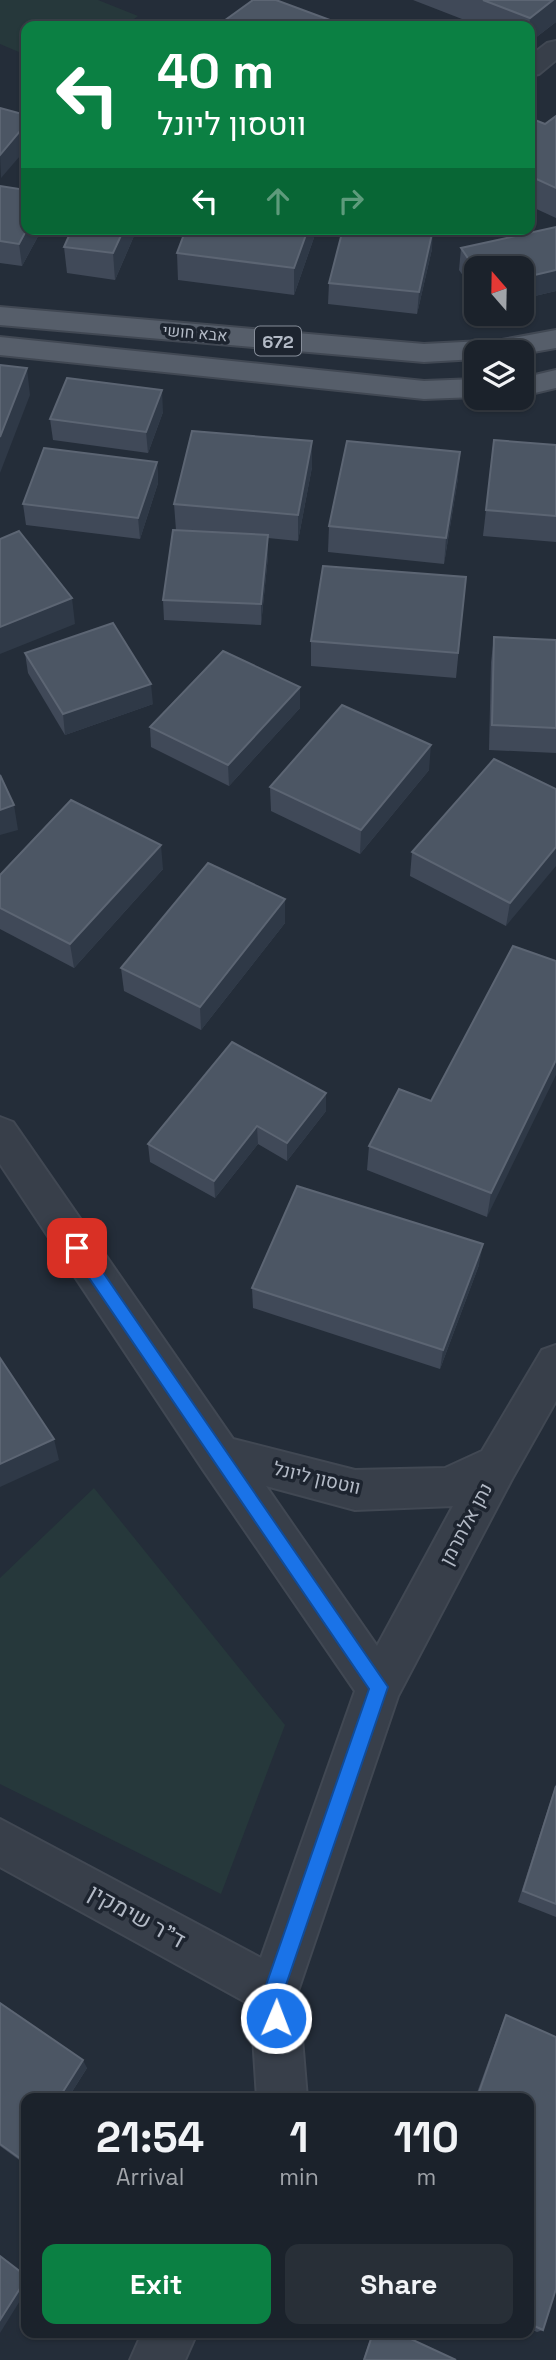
<!DOCTYPE html>
<html lang="en">
<head>
<meta charset="utf-8">
<style>
	body { margin:0; font-family:"Space Grotesk",Heebo,sans-serif; background:#282f37; color:#f1f3f6; height:100vh; display:flex; flex-direction:column; font-size:26px; white-space:nowrap }
	* { box-sizing:border-box; margin:0 }
	p { font-size:23px; color:#a0a4a9 }
	.icon { flex:none; width:38px; height:38px; fill:none; stroke:currentColor; stroke-width:2; stroke-linecap:round; stroke-linejoin:round }
	.map { position:relative; flex:1; overflow:hidden }
	.panel { position:absolute; left:21px; top:2093px; width:513px; height:245px; display:flex; flex-direction:column; background:#1b222b; border-radius:14px; box-shadow:0 2px 5px #0004,0 0 0 2px #393f47 }
	.panel>* { flex:none }
	.top-card { position:absolute; left:21px; top:21px; width:514px; height:214px; border-radius:14px; box-shadow:0 2px 5px #0004,0 0 0 2px #393f47; background:#0b8043; color:#fff; overflow:hidden }
	.needle { width:46px; rotate:340deg }
	.buttons { position:absolute; left:464px; top:256px; display:grid; gap:14px }
	.buttons a { display:grid; place-items:center; width:70px; height:70px; border-radius:14px; background:#1b222b; box-shadow:0 2px 5px #0004,0 0 0 2px #393f47; font-size:35px }
	.pin { position:absolute; display:grid; place-items:center; width:60px; height:60px; color:#fff; margin:-30px; border-radius:14px; box-shadow:0 4px 10px #0006 }
	.me { position:absolute; width:77px; margin:-38px; rotate:1deg; stroke-linejoin:round; filter:drop-shadow(0 0 5px #0008) }
	.turn { display:flex; align-items:center; gap:24px; height:147px; padding:0 21px; font-size:32px }
	.turn .icon { width:91px; height:91px; stroke-width:2.5 }
	.turn b { display:block; font-size:49px; line-height:60px }
	.lanes { display:flex; align-items:center; height:66px; padding:0 21px; background:#0003; justify-content:center; gap:35px; direction:ltr }
	.lanes .off { opacity:.35 }
	.eta { display:flex; justify-content:space-evenly; align-items:center; height:119px; text-align:center }
	.eta b { font-size:42px; font-weight:700; line-height:49px }
	.button { display:flex; gap:14px; margin-top:auto; padding:14px 21px }
	.button a { flex:1; height:80px; border-radius:14px; background:#0b8043; color:#fff; font-size:28px; font-weight:700; line-height:80px; text-align:center }
	.button a+a { background:#282f37; color:#f1f3f6 }
	.map>svg:first-child { display:block }
</style>
</head>
<body>
<div class="map">
<svg width="556" height="2360" viewBox="0 0 556 2360">
	<rect width="100%" height="100%" fill="#242d39"/>
	<g fill="#26383b">
		<polygon points="0,0 98,0 138,16 124,26 26,26 26,55 0,44"/>
		<polygon points="94,1488 285,1725 221,1894 0,1784 0,1578"/>
	</g>
	<g fill="none" stroke-linecap="round" stroke-linejoin="round">
		<defs>
			<g id="minor">
				<polygon points="556,41 556,60 539,74 530,76 530,56 547,43"/>
				<path d="M0 1117 13 1122 233 1439 355 1470 445 1468 482 1451 542 1350 556 1345V1401L512 1479 398 1696 298 1991 307 2098H257L251 2005 0 1867V1819L261 1958 355 1691 202 1468 0 1164ZM266 1486 355 1510 453 1506 377 1646Z"/>
				<polygon points="142,2333 197,2333 185,2360 130,2360"/>
			</g>
			<g id="major">
				<polygon points="0,307 424,344 502,340 556,330 556,348 522,354 522,352 476,352 476,359 424,362 0,325"/>
				<polygon points="0,337 424,381 476,379 476,397 424,399 0,355"/>
				<polygon points="556,370 556,388 522,396 522,378"/>
			</g>
		</defs>
		<use href="#minor" stroke="#414853" stroke-width="4"/>
		<use href="#major" stroke="#414853" stroke-width="4"/>
		<use href="#minor" fill="#383f4a" fill-rule="evenodd"/>
		<use href="#major" fill="#565e6a" fill-rule="evenodd"/>
	</g>
	<g fill="#404958">
		<polygon points="413,0 556,0 556,22 530,42 530,26 480,26"/>
		<polygon points="556,116 556,218 530,206 530,118 545,124"/>
		<polygon points="0,186 26,229 42,229 22,266 0,263"/>
		<polygon points="556,227 556,291 522,299 522,268 476,268 476,294 459,270 461,248"/>
		<polygon points="72,229 137,229 115,280 67,273 64,247"/>
		<polygon points="317,229 294,295 178,280 177,253"/>
		<polygon points="432,249 417,314 328,304 329,283"/>
		<polygon points="163,412 148,453 53,440 50,419"/>
		<polygon points="494,440 556,445 556,542 483,536"/>
		<polygon points="312,441 312,467 298,541 268,538 268,556 261,625 164,620 163,600 193,531 176,530 174,504"/>
		<polygon points="157,462 158,483 140,539 26,525 23,504"/>
		<polygon points="458,478 444,564 328,552 329,526"/>
		<polygon points="466,577 456,678 311,666 311,641"/>
		<polygon points="494,637 556,640 556,753 489,750 491,662"/>
		<polygon points="25,653 153,704 65,735 28,673"/>
		<polygon points="300,687 300,708 229,786 151,747 150,727"/>
		<polygon points="429,770 360,854 271,811 270,787"/>
		<polygon points="556,789 506,926 410,876 412,852"/>
		<polygon points="163,869 74,968 0,929 0,875"/>
		<polygon points="285,899 285,923 201,1030 124,991 121,968"/>
		<polygon points="556,961 487,1217 367,1170 369,1146 431,1101"/>
		<polygon points="326,1111 287,1161 258,1144 215,1198 150,1162 148,1144"/>
		<polygon points="479,1265 440,1369 253,1308 252,1288"/>
		<polygon points="556,1784 556,1917 518,1902"/>
		<polygon points="0,2003 87,2068 68,2098 26,2098 26,2165 0,2146"/>
		<polygon points="506,2015 556,2037 556,2289 543,2330 537,2332 528,2328 528,2098 475,2098 502,2024"/>
		<polygon points="372,2333 398,2333 456,2360 363,2360"/>
	</g>
	<g fill="#2f3947">
		<polygon points="553,0 556,0 556,22 530,42 530,26 529,26 530,18"/>
		<polygon points="26,124 26,149 1,178 0,155"/>
		<polygon points="27,229 42,229 22,266 19,244"/>
		<polygon points="124,229 137,229 115,280 113,253"/>
		<polygon points="308,229 317,229 294,295 294,268"/>
		<polygon points="433,229 432,249 417,314 419,292"/>
		<polygon points="556,270 556,291 522,299 522,278"/>
		<polygon points="27,368 30,395 0,473 0,437"/>
		<polygon points="162,390 163,412 148,453 146,432"/>
		<polygon points="312,441 312,467 298,541 298,515"/>
		<polygon points="460,452 458,478 444,564 446,538"/>
		<polygon points="157,462 158,483 140,539 138,518"/>
		<polygon points="268,535 268,556 261,625 261,604"/>
		<polygon points="72,598 75,624 0,654 0,627"/>
		<polygon points="151,684 153,704 65,735 63,714"/>
		<polygon points="300,687 300,708 229,786 228,765"/>
		<polygon points="431,745 429,770 360,854 361,830"/>
		<polygon points="14,805 18,830 0,835 0,810"/>
		<polygon points="161,845 163,869 74,968 70,944"/>
		<polygon points="556,847 556,866 506,926 510,903"/>
		<polygon points="285,899 285,923 201,1030 200,1007"/>
		<polygon points="556,1060 556,1075 487,1217 491,1193"/>
		<polygon points="326,1093 326,1111 287,1161 287,1143"/>
		<polygon points="257,1126 258,1144 215,1198 214,1181"/>
		<polygon points="483,1244 479,1265 440,1369 443,1350"/>
		<polygon points="54,1439 59,1460 0,1487 0,1464"/>
		<polygon points="83,2060 87,2068 68,2098 59,2098"/>
		<polygon points="26,2151 26,2165 21,2159"/>
		<polygon points="26,2279 26,2291 0,2333 0,2320"/>
	</g>
	<g fill="#4c5664" stroke="#5c6573" stroke-width="2">
		<polygon points="253,0 276,0 346,26 217,26"/>
		<polygon points="483,0 553,0 530,18"/>
		<polygon points="0,108 26,115 26,124 0,155"/>
		<polygon points="556,116 556,188 530,176 530,118 545,124"/>
		<polygon points="0,186 26,190 26,229 27,229 19,244 0,241"/>
		<polygon points="556,227 556,270 522,278 522,268 476,268 476,270 461,248"/>
		<polygon points="72,229 124,229 113,253 64,247"/>
		<polygon points="186,229 308,229 294,268 177,253"/>
		<polygon points="343,229 433,229 419,292 329,283"/>
		<polygon points="0,365 27,368 0,437"/>
		<polygon points="67,378 162,390 146,432 50,419"/>
		<polygon points="192,431 312,441 298,515 174,504"/>
		<polygon points="494,440 556,445 556,516 486,510"/>
		<polygon points="347,441 460,452 446,538 329,526"/>
		<polygon points="44,448 157,462 138,518 23,504"/>
		<polygon points="173,530 268,535 261,604 163,600"/>
		<polygon points="19,531 72,598 0,627 0,539"/>
		<polygon points="323,566 466,577 458,653 311,641"/>
		<polygon points="113,623 151,684 63,714 25,653"/>
		<polygon points="494,637 556,640 556,728 492,725"/>
		<polygon points="223,651 300,687 228,765 150,727"/>
		<polygon points="342,705 431,745 361,830 270,787"/>
		<polygon points="494,759 556,789 556,847 510,903 412,852"/>
		<polygon points="0,775 14,805 0,810"/>
		<polygon points="71,800 161,845 70,944 0,908 0,875"/>
		<polygon points="208,863 285,899 200,1007 121,968"/>
		<polygon points="513,946 556,961 556,1060 491,1193 369,1146 399,1089 431,1101"/>
		<polygon points="232,1042 326,1093 287,1143 257,1126 214,1181 148,1144"/>
		<polygon points="297,1186 483,1244 443,1350 252,1288"/>
		<polygon points="0,1358 54,1439 0,1464"/>
		<polygon points="556,1786 556,1904 523,1891"/>
		<polygon points="0,2003 83,2060 59,2098 26,2098 26,2151 21,2159 0,2144"/>
		<polygon points="506,2015 556,2037 556,2289 543,2330 528,2323 528,2098 477,2098"/>
		<polygon points="0,2256 26,2276 26,2279 0,2320"/>
		<polygon points="373,2333 398,2333 456,2360 364,2360"/>
	</g>
	<polygon fill="#1a73e8" stroke="#114b97" stroke-width="2" points="77,1241 83,1243 388,1687 284,1991 286,2018 283,2025 276,2028 269,2025 264,1991 369,1689 72,1253 69,1248 72,1243"/>
	<g text-anchor="middle" dominant-baseline="central" stroke-width="7" stroke-linejoin="round" paint-order="stroke">
		<g font-size="16" fill="#b3bac6" stroke="#1d242f">
			<text transform="translate(195 333) rotate(5)">אבא חושי</text>
		</g>
		<rect fill="#1d242f" stroke="#868d99" stroke-width="2" x="255" y="326.5" width="46" height="29" rx="5"/>
		<g font-size="18" font-weight="bold" fill="#b3bac6">
			<text x="278" y="341">672</text>
		</g>
		<g font-size="19" fill="#b3bac6" stroke="#1d242f">
			<text transform="translate(317 1478) rotate(13)">ווטסון ליונל</text>
			<text transform="translate(466 1524) rotate(-62)">נתן אלתרמן</text>
		</g>
		<g font-size="23" fill="#b3bac6" stroke="#1d242f">
			<text transform="translate(137 1916) rotate(29)">ד"ר שימקין</text>
		</g>
	</g>
</svg>
<div class="buttons">
<a><svg class="needle" viewBox="-14 -14 28 28"><path d="M0-13l5 13h-10z" fill="#e53935"/><path d="M0 13l5-13h-10z" fill="#a0a4a9"/></svg></a>
<a><svg class="icon" aria-label="layers" viewBox="0 0 24 24"><path d="M12 4l9 5-9 5-9-5zM3 14l9 5 9-5"/></svg></a>
</div>
<div class="pin" style="left:77px;top:1248px;background:#d93025"><svg class="icon" aria-label="arrive" viewBox="0 0 24 24"><path d="M6 21V4h12l-3 4 3 4H6"/></svg></div>
<svg class="me" style="left:276px;top:2018px" viewBox="-20 -20 40 40"><circle r="17" fill="#1a73e8" stroke="#fff" stroke-width="3"/><path d="M0-11L8 9 0 5-8 9z" fill="#fff"/></svg>
<div class="top-card">
<div class="turn"><svg class="icon" aria-label="left" viewBox="0 0 24 24"><path d="M17 20v-9H6M10 6l-5 5 5 5"/></svg><div><b>40 m</b>ווטסון ליונל</div></div>
<div class="lanes"><svg class="icon" aria-label="left" viewBox="0 0 24 24"><path d="M17 20v-9H6M10 6l-5 5 5 5"/></svg><svg class="icon off" aria-label="ahead" viewBox="0 0 24 24"><path d="M12 20V5M6 11l6-6 6 6"/></svg><svg class="icon off" aria-label="right" viewBox="0 0 24 24"><path d="M7 20v-9h11M14 6l5 5-5 5"/></svg></div>
</div>
<section class="panel">
<div class="eta">
<div><b>21:54</b><p>Arrival</p></div>
<div><b>1</b><p>min</p></div>
<div><b>110</b><p>m</p></div>
</div>
<div class="button"><a>Exit</a><a>Share</a></div>
</section>
</div>
</body>
</html>
